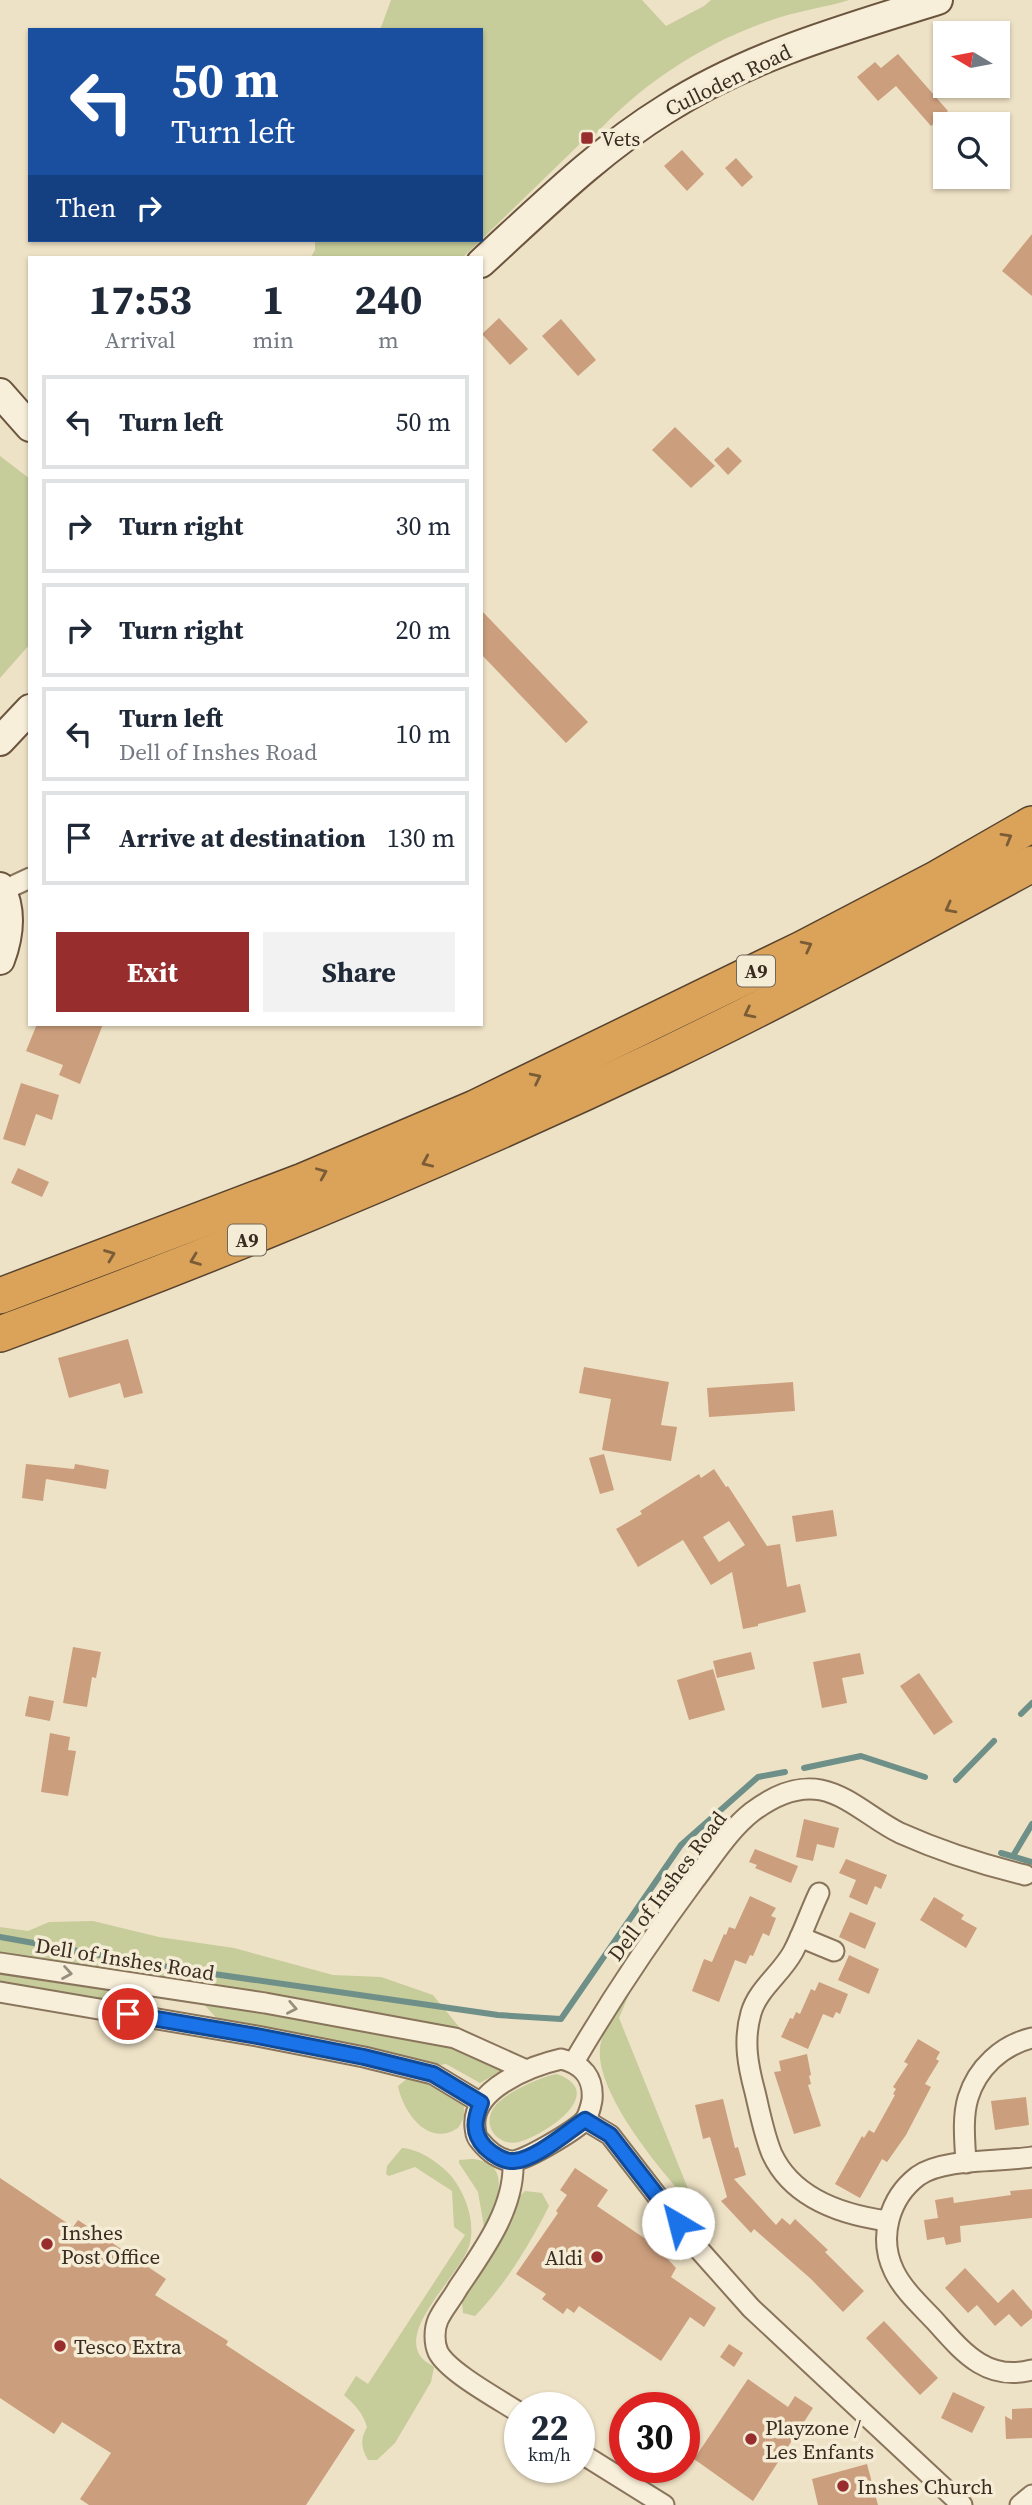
<!DOCTYPE html>
<html lang="en">
<head>
<meta charset="utf-8">
<style>
	body { margin:0; font-family:"Source Serif 4",serif; background:#f2f2f3; color:#1f2937; height:100vh; display:flex; flex-direction:column; font-size:26px; white-space:nowrap }
	* { box-sizing:border-box; margin:0 }
	p { font-size:23px; color:#747a83 }
	.icon { flex:none; width:38px; height:38px; fill:none; stroke:currentColor; stroke-width:2; stroke-linecap:round; stroke-linejoin:round }
	.map { position:relative; flex:1; overflow:hidden }
	.details { position:absolute; left:28px; top:256px; width:455px; height:770px; display:flex; flex-direction:column; background:#fff; border-radius:0px; box-shadow:0 2px 5px #0004 }
	.details>* { flex:none }
	.guide { position:absolute; left:28px; top:28px; width:455px; height:214px; border-radius:0px; box-shadow:0 2px 5px #0004; background:#1a4fa0; color:#fff; overflow:hidden }
	.needle { width:46px; rotate:280deg }
	.fabs { position:absolute; left:933px; top:21px; display:grid; gap:14px }
	.fabs a { display:grid; place-items:center; width:77px; height:77px; border-radius:0px; background:#fff; box-shadow:0 2px 5px #0004; font-size:35px }
	.speed { position:absolute; left:504px; top:2392px; display:flex; gap:14px; font-size:35px; font-weight:700; text-align:center }
	.speed>* { display:grid; place-content:center; width:91px; height:91px; border-radius:50%; background:#fff; box-shadow:0 2px 5px #0004; line-height:1 }
	.speed small { font-size:18px; font-weight:400 }
	.speed .limit { border:10px solid #d22; background:#fff; color:#111 }
	.pin { position:absolute; display:grid; place-items:center; width:60px; height:60px; color:#fff; margin:-30px; border:4px solid #fff; border-radius:50%; box-shadow:0 2px 7px #0007 }
	.me { position:absolute; width:77px; margin:-38px; rotate:323deg; stroke-linejoin:round; filter:drop-shadow(0 0 5px #0008) }
	.turn { display:flex; align-items:center; gap:24px; height:147px; padding:0 28px; font-size:32px }
	.turn .icon { width:91px; height:91px; stroke-width:2.5 }
	.turn b { display:block; font-size:49px; line-height:60px }
	.then { display:flex; align-items:center; height:66px; padding:0 28px; background:#0003; gap:14px; font-size:26px }
	.eta { display:flex; justify-content:space-evenly; align-items:center; height:119px; text-align:center }
	.eta b { font-size:42px; font-weight:700; line-height:49px }
	.action { display:flex; gap:14px; margin-top:auto; padding:14px 28px }
	.action a { flex:1; height:80px; border-radius:0px; background:#972d2d; color:#fff; font-size:28px; font-weight:700; line-height:80px; text-align:center }
	.action a+a { background:#f2f2f3; color:#1f2937 }
	ul { padding:0; list-style:none }
	li { display:flex; align-items:center; gap:21px; height:94px; margin:0 14px 10px; padding:0 14px; border:4px solid #e0e1e3; border-radius:0px }
	li div { flex:1 }
	li b { display:block; font-size:26px }
	li em { font-style:normal }
	.map>svg:first-child { display:block }
</style>
</head>
<body>
<div class="map">
<svg width="1032" height="2505" viewBox="0 0 1032 2505">
	<rect width="100%" height="100%" fill="#eee2c6"/>
	<g fill="#c6cc9a">
		<path d="M391 0H642L666 26 704 6 711 0H849C827 7 803 10 781 17 710 39 642 82 593 137H587L481 240V30H380Z"/>
		<polygon points="315,240 481,240 463,257 311,257 315,250"/>
		<polygon points="0,456 30,479 30,644 0,678"/>
		<polygon points="93,1921 159,1937 234,1948 333,1975 381,1977 433,1995 464,2033 459,2051 501,2071 480,2083 446,2064 434,2066 222,2024 198,1998 123,1988 111,2003 0,1986 0,1927 28,1931 49,1922"/>
		<path d="M633 1985 619 2018 697 2211C667 2178 589 2089 601 2042 606 2022 622 2002 633 1985Z"/>
		<path d="M557 2074C609 2093 545 2135 519 2142 498 2147 480 2125 495 2106 505 2093 542 2076 557 2074Z"/>
		<path d="M408 2078C432 2081 482 2094 458 2128 428 2148 403 2112 398 2086Z"/>
		<path d="M402 2148C420 2149 441 2164 452 2177 466 2195 475 2221 470 2243 463 2273 398 2327 421 2357 424 2361 430 2364 434 2367L431 2382 395 2443 377 2460H368C361 2447 360 2440 367 2427 363 2413 355 2405 344 2395L356 2376 368 2384 465 2235 454 2227 452 2191 415 2167 389 2176 386 2174 387 2166Z"/>
		<path d="M473 2159C514 2164 497 2203 484 2227L478 2192 459 2163V2160Z"/>
		<path d="M525 2191 542 2193 549 2206C530 2244 505 2285 475 2316L463 2313 461 2291 511 2206Z"/>
	</g>
	<g fill="none" stroke-linecap="round" stroke-linejoin="round">
		<g stroke="#6e9088" stroke-width="6">
			<polyline points="1021,1714 1032,1703"/>
			<polyline points="804,1768 861,1756 925,1777"/>
			<polyline points="956,1780 994,1741"/>
			<polyline points="1001,1853 1032,1862"/>
			<polyline points="1013,1856 1032,1824"/>
			<polyline points="0,1937 172,1968 498,2015 561,2019 681,1845 758,1777 785,1772"/>
		</g>
	</g>
	<g fill="#cb9e7d" fill-rule="evenodd">
		<polygon points="898,54 948,111 931,126 896,86 878,101 857,77 875,62 881,68"/>
		<polygon points="682,150 704,174 687,191 664,166"/>
		<polygon points="736,158 753,177 742,187 725,168"/>
		<polygon points="1032,234 1032,296 1002,271"/>
		<polygon points="499,318 528,349 510,365 482,334"/>
		<polygon points="561,319 596,360 578,376 542,336"/>
		<polygon points="675,427 715,466 691,488 652,450"/>
		<polygon points="728,447 742,461 728,475 714,460"/>
		<polygon points="481,610 588,722 566,743 481,654"/>
		<polygon points="37,1024 103,1024 80,1084 59,1075 63,1065 26,1051"/>
		<polygon points="21,1083 59,1095 52,1120 36,1114 25,1146 3,1139"/>
		<polygon points="18,1168 49,1182 42,1197 11,1183"/>
		<polygon points="128,1339 143,1393 124,1398 120,1383 69,1398 58,1358"/>
		<polygon points="584,1367 669,1382 661,1425 677,1427 671,1461 602,1450 611,1399 579,1393"/>
		<polygon points="793,1382 795,1411 709,1417 707,1388"/>
		<polygon points="604,1454 614,1490 600,1494 589,1458"/>
		<polygon points="26,1464 74,1469 75,1464 109,1470 106,1489 46,1479 43,1501 22,1498"/>
		<path d="M714 1469 726 1487 728 1486 767 1546 780 1544 787 1587 800 1584 806 1612 758 1624V1626L743 1629 732 1572 711 1585 683 1540 638 1567 616 1529 642 1514 640 1511 699 1474 701 1478ZM729 1521 745 1545 719 1562 703 1537Z"/>
		<polygon points="833,1510 837,1536 796,1542 792,1516"/>
		<polygon points="73,1647 101,1652 96,1678 92,1677 87,1707 63,1703"/>
		<polygon points="751,1652 755,1669 717,1678 713,1661"/>
		<polygon points="860,1653 864,1674 842,1678 847,1703 822,1708 813,1662"/>
		<polygon points="713,1669 725,1710 689,1720 677,1680"/>
		<polygon points="919,1673 953,1722 934,1735 900,1686"/>
		<polygon points="29,1696 54,1701 50,1721 25,1716"/>
		<polygon points="50,1733 70,1737 68,1750 76,1751 68,1796 41,1792"/>
		<polygon points="804,1819 839,1828 834,1848 817,1844 813,1861 796,1857"/>
		<polygon points="755,1849 798,1866 791,1883 755,1868 757,1865 749,1862"/>
		<polygon points="846,1859 887,1875 881,1889 875,1886 867,1905 849,1897 856,1880 839,1873"/>
		<polygon points="750,1896 776,1908 771,1916 776,1918 769,1936 763,1933 753,1956 750,1955 746,1964 735,1960 719,2002 692,1991 704,1959 712,1962 724,1934 726,1935 729,1927 735,1929"/>
		<polygon points="934,1897 964,1915 961,1919 977,1928 966,1948 920,1920"/>
		<polygon points="850,1912 876,1923 865,1949 839,1937"/>
		<polygon points="849,1955 879,1969 869,1994 838,1980"/>
		<polygon points="819,1982 848,1994 840,2014 836,2012 833,2018 823,2014 808,2049 781,2037 790,2018 793,2019 796,2012 800,2014 811,1989 815,1991"/>
		<polygon points="918,2039 940,2052 936,2059 939,2061 925,2084 931,2087 906,2135 887,2162 882,2159 860,2198 835,2184 862,2136 864,2138 869,2130 874,2133 895,2095 893,2094 896,2089 893,2087 908,2064 904,2062"/>
		<polygon points="807,2054 811,2075 809,2076 811,2084 808,2085 821,2126 794,2134 774,2072 781,2071 779,2061"/>
		<polygon points="1026,2097 1029,2125 995,2130 991,2101"/>
		<polygon points="723,2099 735,2148 738,2147 746,2175 734,2179 776,2225 782,2218 790,2225 795,2219 828,2250 825,2252 864,2291 843,2312 811,2279 754,2229 751,2233 721,2201 727,2197 710,2137 703,2139 695,2105"/>
		<polygon points="575,2168 608,2190 597,2206 656,2246 676,2268 671,2277 716,2308 704,2327 690,2317 661,2361 579,2306 574,2313 567,2308 563,2314 542,2299 546,2294 516,2274 558,2213 556,2211 567,2195 560,2190"/>
		<polygon points="0,2178 73,2227 78,2220 166,2279 155,2295 228,2341 226,2345 355,2430 306,2505 89,2505 80,2499 111,2453 62,2422 54,2434 0,2398"/>
		<polygon points="1032,2189 1032,2218 960,2226 961,2242 946,2245 944,2237 927,2240 924,2220 938,2218 935,2200 953,2197 954,2203 1011,2195 1010,2191"/>
		<polygon points="965,2268 998,2303 1013,2289 1032,2311 1032,2318 1021,2327 1009,2314 995,2326 977,2305 968,2313 945,2288"/>
		<polygon points="884,2321 938,2378 920,2395 866,2338"/>
		<polygon points="729,2344 743,2353 734,2367 720,2357"/>
		<polygon points="748,2379 788,2407 795,2396 813,2408 753,2501 694,2459"/>
		<polygon points="953,2392 985,2407 972,2433 941,2418"/>
		<polygon points="1032,2408 1032,2438 1006,2439 1005,2416 1012,2420 1012,2409"/>
		<polygon points="867,2464 878,2505 818,2505 812,2479"/>
	</g>
	<g fill="none" stroke-linecap="round" stroke-linejoin="round">
		<defs>
			<g id="street">
				<polyline points="2,891 30,878"/>
				<path d="M819 1893C810 1912 803 1933 793 1952 781 1974 758 1989 751 2013 743 2041 748 2066 755 2092 760 2113 764 2135 772 2154 793 2199 843 2215 888 2221"/>
				<polyline points="800,1937 834,1951"/>
				<polyline points="0,1963 265,2003 455,2038 526,2070"/>
				<polyline points="0,1992 257,2036 364,2057 433,2074 481,2103"/>
				<path d="M561 2059C583 2064 594 2078 592 2100 591 2106 588 2116 585 2120 576 2130 522 2163 511 2161 497 2159 488 2151 480 2141 475 2136 476 2133 475 2127 471 2089 531 2066 561 2059Z"/>
				<path d="M574 2062C611 1999 651 1939 694 1881 712 1858 729 1830 752 1812 772 1797 795 1785 821 1790 850 1796 873 1820 900 1833 938 1850 984 1865 1025 1875"/>
				<polyline points="585,2120 610,2135 695,2245 751,2308 962,2505"/>
				<path d="M1032 2157C1000 2162 943 2158 918 2176 889 2198 878 2238 894 2271 903 2290 921 2306 935 2321 962 2351 986 2382 1032 2370"/>
				<path d="M513 2162C515 2208 483 2251 458 2288 452 2299 443 2309 438 2320 434 2329 434 2343 438 2352 448 2372 500 2400 520 2413"/>
				<path d="M966 2163C965 2143 962 2118 968 2098 977 2068 1002 2045 1032 2038"/>
				<polyline points="579,2452 664,2505"/>
				<polyline points="1020,2505 1032,2495"/>
			</g>
			<g id="secondary">
				<path d="M481 263C540 209 598 151 666 109 749 56 845 29 938 0"/>
				<polyline points="0,393 30,427"/>
				<polyline points="0,741 30,709"/>
				<path d="M0 887C12 910 9 936 0 960"/>
			</g>
			<g id="highway">
				<polyline points="0,1296 303,1181 475,1108 802,949 938,878 1032,824"/>
				<path d="M0 1334C225 1251 446 1159 663 1056 788 996 910 930 1032 864"/>
			</g>
		</defs>
		<use href="#street" stroke="#89745c" stroke-width="23"/>
		<use href="#secondary" stroke="#6b553f" stroke-width="32"/>
		<use href="#highway" stroke="#574330" stroke-width="38"/>
		<use href="#street" stroke="#f8efda" stroke-width="19"/>
		<use href="#secondary" stroke="#f8efda" stroke-width="28"/>
		<use href="#highway" stroke="#dba359" stroke-width="35"/>
	</g>
	<defs><path id="oneway-chevron" d="M-2-3.5L2.5 0L-2 3.5" fill="none" stroke-width="1.6" stroke-linecap="round" stroke-linejoin="round" transform="scale(1.75)"/></defs>
	<g stroke="#7a5c37">
		<use href="#oneway-chevron" transform="translate(1007 838) rotate(-30)"/>
		<use href="#oneway-chevron" transform="translate(950 908) rotate(152)"/>
		<use href="#oneway-chevron" transform="translate(807 946) rotate(-27)"/>
		<use href="#oneway-chevron" transform="translate(749 1013) rotate(153)"/>
		<use href="#oneway-chevron" transform="translate(536 1078) rotate(-26)"/>
		<use href="#oneway-chevron" transform="translate(427 1162) rotate(156)"/>
		<use href="#oneway-chevron" transform="translate(322 1173) rotate(-23)"/>
		<use href="#oneway-chevron" transform="translate(110 1255) rotate(-21)"/>
		<use href="#oneway-chevron" transform="translate(195 1260) rotate(159)"/>
	</g>
	<g stroke="#998e7d">
		<use href="#oneway-chevron" transform="translate(67 1973) rotate(9)"/>
		<use href="#oneway-chevron" transform="translate(292 2008) rotate(11)"/>
	</g>
	<g fill="none" stroke-linecap="round" stroke-linejoin="round">
		<defs>
			<path id="route" d="M128 2014 257 2036 364 2057 433 2074 481 2103C474 2120 472 2133 485 2147 492 2154 504 2162 514 2161 535 2160 567 2132 585 2120L610 2135 678 2223"/>
		</defs>
		<use href="#route" stroke="#114b97" stroke-width="18"/>
		<use href="#route" stroke="#1a73e8" stroke-width="12"/>
	</g>
	<g fill="#972d2d" stroke="#f5ecd6" stroke-width="2.5">
		<rect x="580" y="131" width="14" height="14" rx="3.5"/>
		<circle cx="47" cy="2244" r="7"/>
		<circle cx="597" cy="2257" r="7"/>
		<circle cx="60" cy="2346" r="7"/>
		<circle cx="751" cy="2439" r="7"/>
		<circle cx="843" cy="2486" r="7"/>
	</g>
	<g text-anchor="middle" dominant-baseline="central" stroke-width="7" stroke-linejoin="round" paint-order="stroke">
		<g fill="#f5ecd6" stroke="#726657" stroke-width="2">
			<rect x="737" y="955.5" width="38" height="31" rx="5"/>
			<rect x="228" y="1224.5" width="38" height="31" rx="5"/>
		</g>
		<g font-size="19" font-weight="bold" fill="#3a2c20">
			<text x="756" y="971">A9</text>
			<text x="247" y="1240">A9</text>
		</g>
		<g font-size="21" fill="#3a2c20" stroke="#f5ecd6">
			<text transform="translate(728 80) rotate(-26)">Culloden Road</text>
			<text transform="translate(667 1886) rotate(-53)">Dell of Inshes Road</text>
			<text transform="translate(125 1959) rotate(9)">Dell of Inshes Road</text>
		</g>
		<g font-size="21" fill="#3a2c20" stroke="#f5ecd6" text-anchor="start">
			<text x="601" y="138">Vets</text>
			<text x="61" y="2232">Inshes<tspan x="61" dy="24">Post Office</tspan></text>
			<text x="583" y="2257" text-anchor="end">Aldi</text>
			<text x="74" y="2346">Tesco Extra</text>
			<text x="765" y="2427">Playzone /<tspan x="765" dy="24">Les Enfants</tspan></text>
			<text x="857" y="2486">Inshes Church</text>
		</g>
	</g>
</svg>
<div class="fabs">
<a><svg class="needle" viewBox="-14 -14 28 28"><path d="M0-13l5 13h-10z" fill="#e53935"/><path d="M0 13l5-13h-10z" fill="#747a83"/></svg></a>
<a><svg class="icon" aria-label="search" viewBox="0 0 24 24"><circle cx="10" cy="10" r="6"/><path d="M15 15l6 6"/></svg></a>
</div>
<div class="speed"><div>22<small>km/h</small></div><div class="limit">30</div></div>
<div class="pin" style="left:128px;top:2014px;background:#d93025"><svg class="icon" aria-label="arrive" viewBox="0 0 24 24"><path d="M6 21V4h12l-3 4 3 4H6"/></svg></div>
<svg class="me" style="left:678px;top:2223px" viewBox="-20 -20 40 40"><circle r="19" fill="#fff"/><path d="M0-13L10 11 0 6-10 11z" fill="#1a73e8"/></svg>
<div class="guide">
<div class="turn"><svg class="icon" aria-label="left" viewBox="0 0 24 24"><path d="M17 20v-9H6M10 6l-5 5 5 5"/></svg><div><b>50 m</b>Turn left</div></div>
<div class="then">Then<svg class="icon" aria-label="right" viewBox="0 0 24 24"><path d="M7 20v-9h11M14 6l5 5-5 5"/></svg></div>
</div>
<section class="details">
<div class="eta">
<div><b>17:53</b><p>Arrival</p></div>
<div><b>1</b><p>min</p></div>
<div><b>240</b><p>m</p></div>
</div>
<ul>
<li><svg class="icon" aria-label="left" viewBox="0 0 24 24"><path d="M17 20v-9H6M10 6l-5 5 5 5"/></svg><div><b>Turn left</b></div><em>50 m</em></li>
<li><svg class="icon" aria-label="right" viewBox="0 0 24 24"><path d="M7 20v-9h11M14 6l5 5-5 5"/></svg><div><b>Turn right</b></div><em>30 m</em></li>
<li><svg class="icon" aria-label="right" viewBox="0 0 24 24"><path d="M7 20v-9h11M14 6l5 5-5 5"/></svg><div><b>Turn right</b></div><em>20 m</em></li>
<li><svg class="icon" aria-label="left" viewBox="0 0 24 24"><path d="M17 20v-9H6M10 6l-5 5 5 5"/></svg><div><b>Turn left</b><p>Dell of Inshes Road</p></div><em>10 m</em></li>
<li><svg class="icon" aria-label="arrive" viewBox="0 0 24 24"><path d="M6 21V4h12l-3 4 3 4H6"/></svg><div><b>Arrive at destination</b></div><em>130 m</em></li>
</ul>
<div class="action"><a>Exit</a><a>Share</a></div>
</section>
</div>
</body>
</html>
